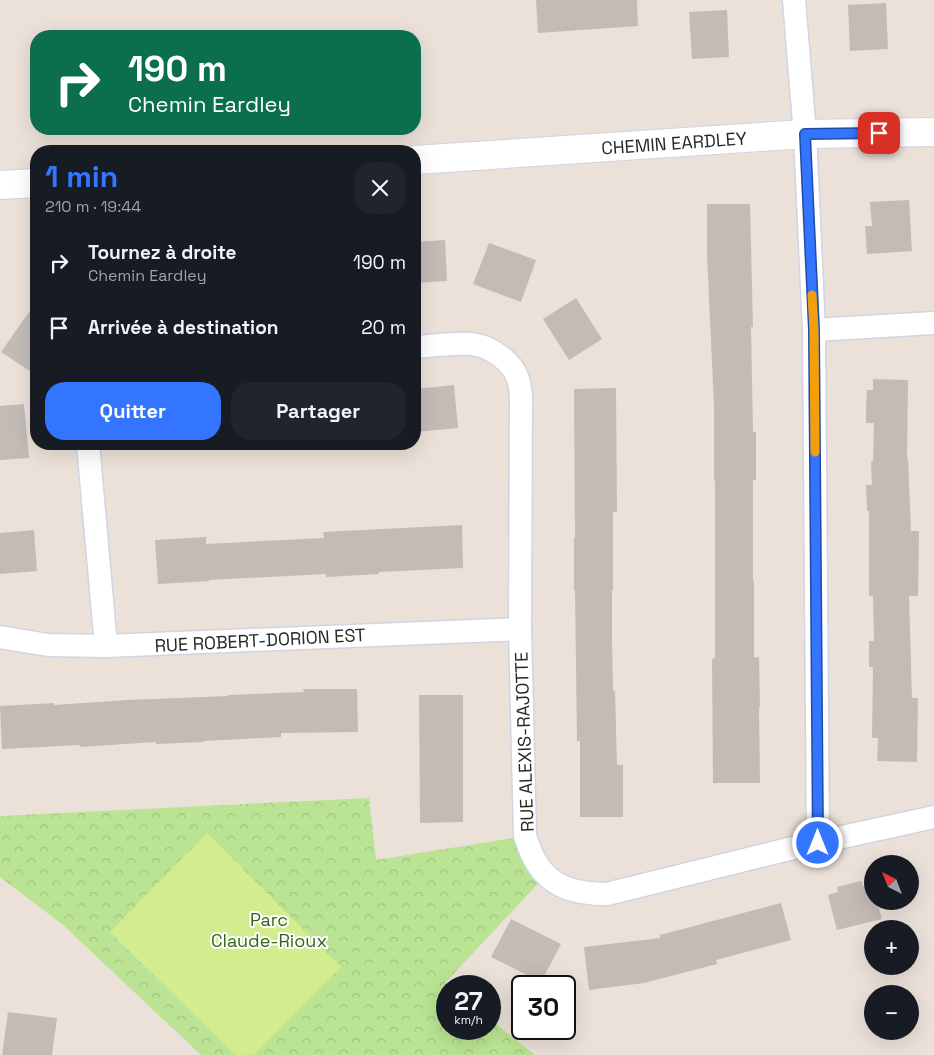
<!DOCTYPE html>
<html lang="fr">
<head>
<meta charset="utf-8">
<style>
	body { margin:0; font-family:"Space Grotesk",sans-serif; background:#20242c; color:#f1f3f6; height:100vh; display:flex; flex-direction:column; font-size:19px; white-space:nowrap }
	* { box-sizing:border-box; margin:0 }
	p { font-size:16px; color:#9ea1a6 }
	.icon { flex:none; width:28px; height:28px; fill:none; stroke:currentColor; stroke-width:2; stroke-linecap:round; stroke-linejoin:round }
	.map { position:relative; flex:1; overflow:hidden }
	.drawer { position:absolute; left:30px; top:145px; width:391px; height:305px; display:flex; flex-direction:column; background:#171b24; border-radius:20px; box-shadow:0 5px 20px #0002 }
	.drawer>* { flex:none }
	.hud { position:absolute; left:30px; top:30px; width:391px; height:105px; border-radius:20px; box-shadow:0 5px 20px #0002; background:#0b6e4f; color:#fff; overflow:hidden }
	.needle { width:32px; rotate:318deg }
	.buttons { position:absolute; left:864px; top:855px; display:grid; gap:10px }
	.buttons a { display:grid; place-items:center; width:55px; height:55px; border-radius:50%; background:#171b24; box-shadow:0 5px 20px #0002; font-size:25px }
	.speed { position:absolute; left:436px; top:975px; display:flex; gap:10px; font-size:25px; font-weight:700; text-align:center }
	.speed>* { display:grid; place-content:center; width:65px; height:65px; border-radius:50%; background:#171b24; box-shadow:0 5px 20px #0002; line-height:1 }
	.speed small { font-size:12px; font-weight:400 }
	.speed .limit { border:2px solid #111; border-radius:8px; background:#fff; color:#111 }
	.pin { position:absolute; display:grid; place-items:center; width:42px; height:42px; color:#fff; margin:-21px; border-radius:10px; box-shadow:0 2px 8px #0006 }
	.me { position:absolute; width:55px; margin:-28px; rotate:0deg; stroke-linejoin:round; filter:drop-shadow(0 0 4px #0008) }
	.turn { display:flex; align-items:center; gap:18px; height:105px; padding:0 15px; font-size:22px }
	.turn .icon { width:65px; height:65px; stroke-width:2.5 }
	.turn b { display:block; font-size:35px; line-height:42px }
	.round { display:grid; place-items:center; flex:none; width:52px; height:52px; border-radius:20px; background:#20242c }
	.headline { display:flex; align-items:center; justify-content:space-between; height:85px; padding:0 15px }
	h1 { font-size:30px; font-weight:700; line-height:38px; color:#3375ff }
	.primary-button { display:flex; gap:10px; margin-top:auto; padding:10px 15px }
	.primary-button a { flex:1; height:58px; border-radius:20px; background:#3375ff; color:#fff; font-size:20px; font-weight:700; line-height:58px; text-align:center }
	.primary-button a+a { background:#20242c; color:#f1f3f6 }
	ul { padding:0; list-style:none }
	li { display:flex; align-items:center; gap:15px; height:65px; padding:0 15px }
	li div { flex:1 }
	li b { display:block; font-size:19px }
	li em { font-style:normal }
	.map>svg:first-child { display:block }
</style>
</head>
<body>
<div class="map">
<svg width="934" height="1055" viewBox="0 0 934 1055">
	<defs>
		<pattern id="park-crowns" width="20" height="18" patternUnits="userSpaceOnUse" patternTransform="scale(1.25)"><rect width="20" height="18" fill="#bae493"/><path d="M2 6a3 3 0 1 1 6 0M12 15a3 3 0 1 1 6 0" fill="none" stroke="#a0c47f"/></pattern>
	</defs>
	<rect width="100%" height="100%" fill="#ece1d9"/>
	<polygon fill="url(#park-crowns)" points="369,798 376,860 525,836 546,875 445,983 450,986 448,986 448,1029 490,1029 490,1019 535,1055 201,1055 63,925 0,877 0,816"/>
	<polygon fill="#d2ec8e" points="207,833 341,967 254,1055 235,1055 110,932"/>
	<g fill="#c3bbb6">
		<polygon points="536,0 637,0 638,26 538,33"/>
		<polygon points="886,3 888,49 850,51 848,5"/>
		<polygon points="727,10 729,57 692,59 689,12"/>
		<polygon points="909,200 912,251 867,254 865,226 872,226 870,202"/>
		<polygon points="707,204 750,204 753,327 751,327 753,432 756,432 756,480 753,480 753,581 754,581 754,658 759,657 760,707 759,707 760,783 713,783 712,659 715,658 715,481 714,481 714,406 707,254"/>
		<polygon points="445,240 447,281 415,283 415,242"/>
		<polygon points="489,243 536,260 521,302 473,284"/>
		<polygon points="576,298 602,339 569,360 543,319"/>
		<polygon points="36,302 36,375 1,352"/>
		<polygon points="873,379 908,380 907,459 908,459 911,531 919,531 918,596 909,596 912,698 918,698 917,762 877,761 878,738 872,738 873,667 869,667 869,641 874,641 873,596 869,596 869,511 867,511 866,485 872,485 871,461 873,461 874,423 866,423 866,407 867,390 873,390"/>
		<polygon points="454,385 458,428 415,432 415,389"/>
		<polygon points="616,388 617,512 613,512 613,590 612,590 612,640 613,691 615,691 617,765 623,765 623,817 580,817 580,741 577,741 575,590 574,590 574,538 575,538 574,389"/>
		<polygon points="24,404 29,458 0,460 0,406"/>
		<polygon points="462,525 463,568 379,572 379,574 326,577 326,574 209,580 209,581 158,584 155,540 206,537 206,544 324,538 323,532"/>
		<polygon points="34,530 37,571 0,574 0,533"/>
		<polygon points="303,689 357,689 358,732 281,733 281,737 204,741 204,742 156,744 156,742 80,747 80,745 2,749 0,706 54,703 54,705 128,700 228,696 228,695 304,692"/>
		<polygon points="419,695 463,695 463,822 420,823"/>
		<polygon points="861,881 863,886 872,883 872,901 877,901 882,919 837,930 828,895 838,892 837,887"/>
		<polygon points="781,903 791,940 716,960 717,964 644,983 589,990 584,947 660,938 660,935"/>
		<polygon points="511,919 561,944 541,982 491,957"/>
		<polygon points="8,1012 57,1018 52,1055 2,1055"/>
	</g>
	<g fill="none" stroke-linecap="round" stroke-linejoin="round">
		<defs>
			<g id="street">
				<polyline points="794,0 805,134 814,330 818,843"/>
				<polyline points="814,330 934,323"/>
				<path d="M415 347C432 346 453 343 470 344 489 345 512 361 518 379 520 384 520 390 521 395L520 629 525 836C528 845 531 854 536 862 552 889 578 894 607 894L797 847 934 817"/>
				<polyline points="88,444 106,646"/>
				<polyline points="0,637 48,645 106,646 520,629"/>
			</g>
			<g id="secondary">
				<polyline points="415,160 805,134 934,132"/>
				<polyline points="0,185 36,183"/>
			</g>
		</defs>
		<use href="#street" stroke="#cfd5e2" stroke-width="25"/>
		<use href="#secondary" stroke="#cfd5e2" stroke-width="30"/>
		<use href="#street" stroke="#fff" stroke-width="22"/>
		<use href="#secondary" stroke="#fff" stroke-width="28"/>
	</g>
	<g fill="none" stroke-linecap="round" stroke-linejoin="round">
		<defs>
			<polyline id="route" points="818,843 814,330 805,134 879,133"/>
		</defs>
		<use href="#route" stroke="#214ca6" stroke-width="12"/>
		<use href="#route" stroke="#3375ff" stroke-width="9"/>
		<polyline stroke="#f59e0b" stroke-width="9" points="812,295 814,330 815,452"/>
	</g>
	<g text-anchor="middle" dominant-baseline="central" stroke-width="4" stroke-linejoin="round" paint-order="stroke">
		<g font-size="18" fill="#282828" stroke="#fff">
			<text transform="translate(674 143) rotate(-4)">CHEMIN EARDLEY</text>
			<text transform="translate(260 640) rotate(-3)">RUE ROBERT-DORION EST</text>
			<text transform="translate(524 742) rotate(-92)">RUE ALEXIS-RAJOTTE</text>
		</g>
		<g font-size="18" fill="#336717" stroke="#fff">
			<text x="269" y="919">Parc<tspan x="269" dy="21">Claude-Rioux</tspan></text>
		</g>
	</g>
</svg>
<div class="buttons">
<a><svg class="needle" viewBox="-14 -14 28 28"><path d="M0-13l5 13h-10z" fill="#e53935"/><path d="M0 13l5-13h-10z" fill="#9ea1a6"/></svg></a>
<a>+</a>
<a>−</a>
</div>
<div class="speed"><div>27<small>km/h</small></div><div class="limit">30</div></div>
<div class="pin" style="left:879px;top:133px;background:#d93025"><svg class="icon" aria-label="arrive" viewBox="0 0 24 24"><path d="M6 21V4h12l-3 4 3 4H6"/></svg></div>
<svg class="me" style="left:818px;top:843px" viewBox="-20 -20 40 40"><circle r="17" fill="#3375ff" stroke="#fff" stroke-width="3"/><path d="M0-11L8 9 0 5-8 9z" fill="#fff"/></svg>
<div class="hud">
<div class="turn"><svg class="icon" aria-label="right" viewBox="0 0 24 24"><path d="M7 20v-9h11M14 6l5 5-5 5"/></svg><div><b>190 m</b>Chemin Eardley</div></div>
</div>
<section class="drawer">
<div class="headline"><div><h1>1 min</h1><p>210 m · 19:44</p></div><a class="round"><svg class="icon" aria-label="close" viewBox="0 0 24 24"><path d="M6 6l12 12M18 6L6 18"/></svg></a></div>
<ul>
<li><svg class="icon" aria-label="right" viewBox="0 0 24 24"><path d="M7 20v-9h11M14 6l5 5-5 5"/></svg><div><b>Tournez à droite</b><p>Chemin Eardley</p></div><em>190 m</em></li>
<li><svg class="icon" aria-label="arrive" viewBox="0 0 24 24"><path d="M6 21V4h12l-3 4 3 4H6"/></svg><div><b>Arrivée à destination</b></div><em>20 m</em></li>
</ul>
<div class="primary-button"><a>Quitter</a><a>Partager</a></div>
</section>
</div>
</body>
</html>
